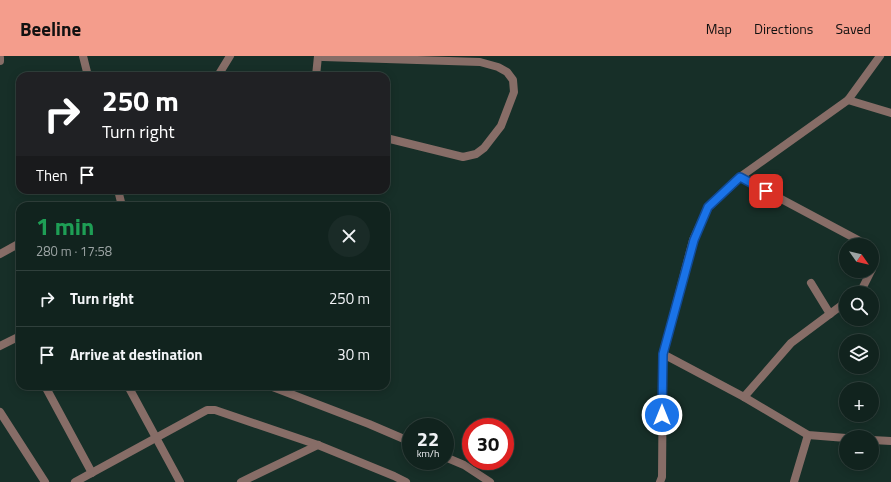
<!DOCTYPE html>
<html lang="en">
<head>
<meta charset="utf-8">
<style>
	body { margin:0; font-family:"Titillium Web",sans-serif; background:#1a2b27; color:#f1f3f6; height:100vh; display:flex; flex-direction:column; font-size:15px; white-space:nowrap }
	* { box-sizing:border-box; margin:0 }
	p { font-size:13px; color:#9ca4a4 }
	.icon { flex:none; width:22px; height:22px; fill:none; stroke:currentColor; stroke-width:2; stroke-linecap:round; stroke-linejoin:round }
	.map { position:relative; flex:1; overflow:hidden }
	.sheet { position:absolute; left:16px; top:146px; width:374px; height:188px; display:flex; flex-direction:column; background:#11231e; border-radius:12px; box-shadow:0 2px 10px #0003,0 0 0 1px #30403c }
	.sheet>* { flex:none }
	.top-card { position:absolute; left:16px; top:16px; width:374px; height:122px; border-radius:12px; box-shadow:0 2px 10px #0003,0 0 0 1px #30403c; background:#202124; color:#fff; overflow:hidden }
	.needle { width:26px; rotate:124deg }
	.fabs { position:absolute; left:839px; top:182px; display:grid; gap:8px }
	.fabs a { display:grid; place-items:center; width:40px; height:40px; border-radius:50%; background:#11231e; box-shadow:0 2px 10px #0003,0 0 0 1px #30403c; font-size:20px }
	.speed { position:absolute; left:402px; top:362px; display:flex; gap:8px; font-size:20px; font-weight:700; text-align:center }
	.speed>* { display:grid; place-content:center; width:52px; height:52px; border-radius:50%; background:#11231e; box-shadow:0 2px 10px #0003,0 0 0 1px #30403c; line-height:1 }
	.speed small { font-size:10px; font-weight:400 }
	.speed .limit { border:6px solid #d22; background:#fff; color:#111 }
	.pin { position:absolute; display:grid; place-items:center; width:34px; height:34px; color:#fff; margin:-17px; border-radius:8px; box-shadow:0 2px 6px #0006 }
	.me { position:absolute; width:44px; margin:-22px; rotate:0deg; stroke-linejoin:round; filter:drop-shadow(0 0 3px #0008) }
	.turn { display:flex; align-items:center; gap:14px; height:84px; padding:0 20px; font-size:18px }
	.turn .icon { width:52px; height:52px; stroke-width:2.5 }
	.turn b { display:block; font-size:28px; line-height:34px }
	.then { display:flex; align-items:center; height:38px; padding:0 20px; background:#0003; gap:8px; font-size:15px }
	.round { display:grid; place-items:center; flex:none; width:42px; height:42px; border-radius:21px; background:#1a2b27 }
	.head { display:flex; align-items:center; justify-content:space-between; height:68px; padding:0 20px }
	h1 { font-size:24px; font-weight:700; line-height:30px; color:#1e9e55 }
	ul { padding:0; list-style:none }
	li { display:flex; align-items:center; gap:12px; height:56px; padding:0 20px; border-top:1px solid #30403c }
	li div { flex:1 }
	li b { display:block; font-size:15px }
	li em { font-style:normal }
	header { display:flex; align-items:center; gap:24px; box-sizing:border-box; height:56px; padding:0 20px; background:#f49d8c; color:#111 }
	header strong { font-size:19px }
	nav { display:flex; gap:22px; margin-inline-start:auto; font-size:14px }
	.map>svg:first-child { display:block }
</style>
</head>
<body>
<header>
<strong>Beeline</strong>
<nav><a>Map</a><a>Directions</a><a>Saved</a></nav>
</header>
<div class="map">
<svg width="891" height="426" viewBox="0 0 891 426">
	<rect width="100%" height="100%" fill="#172f28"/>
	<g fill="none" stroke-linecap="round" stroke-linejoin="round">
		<g stroke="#876d67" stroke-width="8">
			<polyline points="83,0 88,20"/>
			<polyline points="319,0 323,1 480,6 498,11 507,16 513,24 514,36 501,70 484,92 476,98 463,101 386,82"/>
			<polyline points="0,2 0,5"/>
			<polyline points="219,18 230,0"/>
			<polyline points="316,20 318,0"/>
			<polyline points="848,44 891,57"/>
			<polyline points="740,121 858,184 865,189"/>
			<polyline points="118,134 122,150"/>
			<polyline points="0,198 20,187"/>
			<polyline points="872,200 872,213"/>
			<polyline points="811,227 830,258"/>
			<polyline points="857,237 863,231 871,215"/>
			<polyline points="0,290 20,280"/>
			<polyline points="663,298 744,341 808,379 846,382"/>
			<polyline points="45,330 92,417"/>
			<polyline points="128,330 180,426"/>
			<polyline points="270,330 369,368 411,386"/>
			<polyline points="744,341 791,287 846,246"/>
			<polyline points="0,356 45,426"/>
			<polyline points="872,384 891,385"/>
			<polyline points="445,401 464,409 490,426"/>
			<polyline points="75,426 207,354 215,354 318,389 394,420 406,426"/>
			<polyline points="241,426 318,389"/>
			<polyline points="660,426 662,421 663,298 693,184 708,151 740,121 848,44 880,0"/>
			<polyline points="794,426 808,379"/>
		</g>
	</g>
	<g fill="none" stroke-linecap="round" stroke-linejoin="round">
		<defs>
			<polyline id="route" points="662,359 663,298 694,184 708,151 740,121 766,135"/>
		</defs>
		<use href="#route" stroke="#114b97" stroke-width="10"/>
		<use href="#route" stroke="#1a73e8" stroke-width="7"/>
	</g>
</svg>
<div class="fabs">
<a><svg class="needle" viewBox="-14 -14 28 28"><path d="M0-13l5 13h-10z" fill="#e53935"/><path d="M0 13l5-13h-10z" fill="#9ca4a4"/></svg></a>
<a><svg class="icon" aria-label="search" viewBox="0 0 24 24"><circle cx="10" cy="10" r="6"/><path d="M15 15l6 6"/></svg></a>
<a><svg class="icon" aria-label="layers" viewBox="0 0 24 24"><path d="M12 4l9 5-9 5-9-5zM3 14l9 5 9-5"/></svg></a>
<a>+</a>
<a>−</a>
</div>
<div class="speed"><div>22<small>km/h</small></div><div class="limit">30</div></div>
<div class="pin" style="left:766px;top:135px;background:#d93025"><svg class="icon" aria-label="arrive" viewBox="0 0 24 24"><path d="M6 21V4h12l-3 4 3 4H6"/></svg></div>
<svg class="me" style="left:662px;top:359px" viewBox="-20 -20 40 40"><circle r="17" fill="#1a73e8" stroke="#fff" stroke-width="3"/><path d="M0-11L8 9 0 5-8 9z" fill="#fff"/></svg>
<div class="top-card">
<div class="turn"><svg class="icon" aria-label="right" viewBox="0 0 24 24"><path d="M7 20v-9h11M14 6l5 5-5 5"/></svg><div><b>250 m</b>Turn right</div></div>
<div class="then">Then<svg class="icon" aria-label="arrive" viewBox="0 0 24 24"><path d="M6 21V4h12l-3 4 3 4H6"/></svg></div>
</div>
<section class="sheet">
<div class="head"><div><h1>1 min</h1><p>280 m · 17:58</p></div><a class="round"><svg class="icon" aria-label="close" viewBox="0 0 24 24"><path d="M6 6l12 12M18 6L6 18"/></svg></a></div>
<ul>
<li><svg class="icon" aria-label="right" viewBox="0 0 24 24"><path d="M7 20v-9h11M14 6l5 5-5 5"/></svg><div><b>Turn right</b></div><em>250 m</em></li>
<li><svg class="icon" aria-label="arrive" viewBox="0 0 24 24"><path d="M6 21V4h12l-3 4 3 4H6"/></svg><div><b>Arrive at destination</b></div><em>30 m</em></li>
</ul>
</section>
</div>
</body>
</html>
